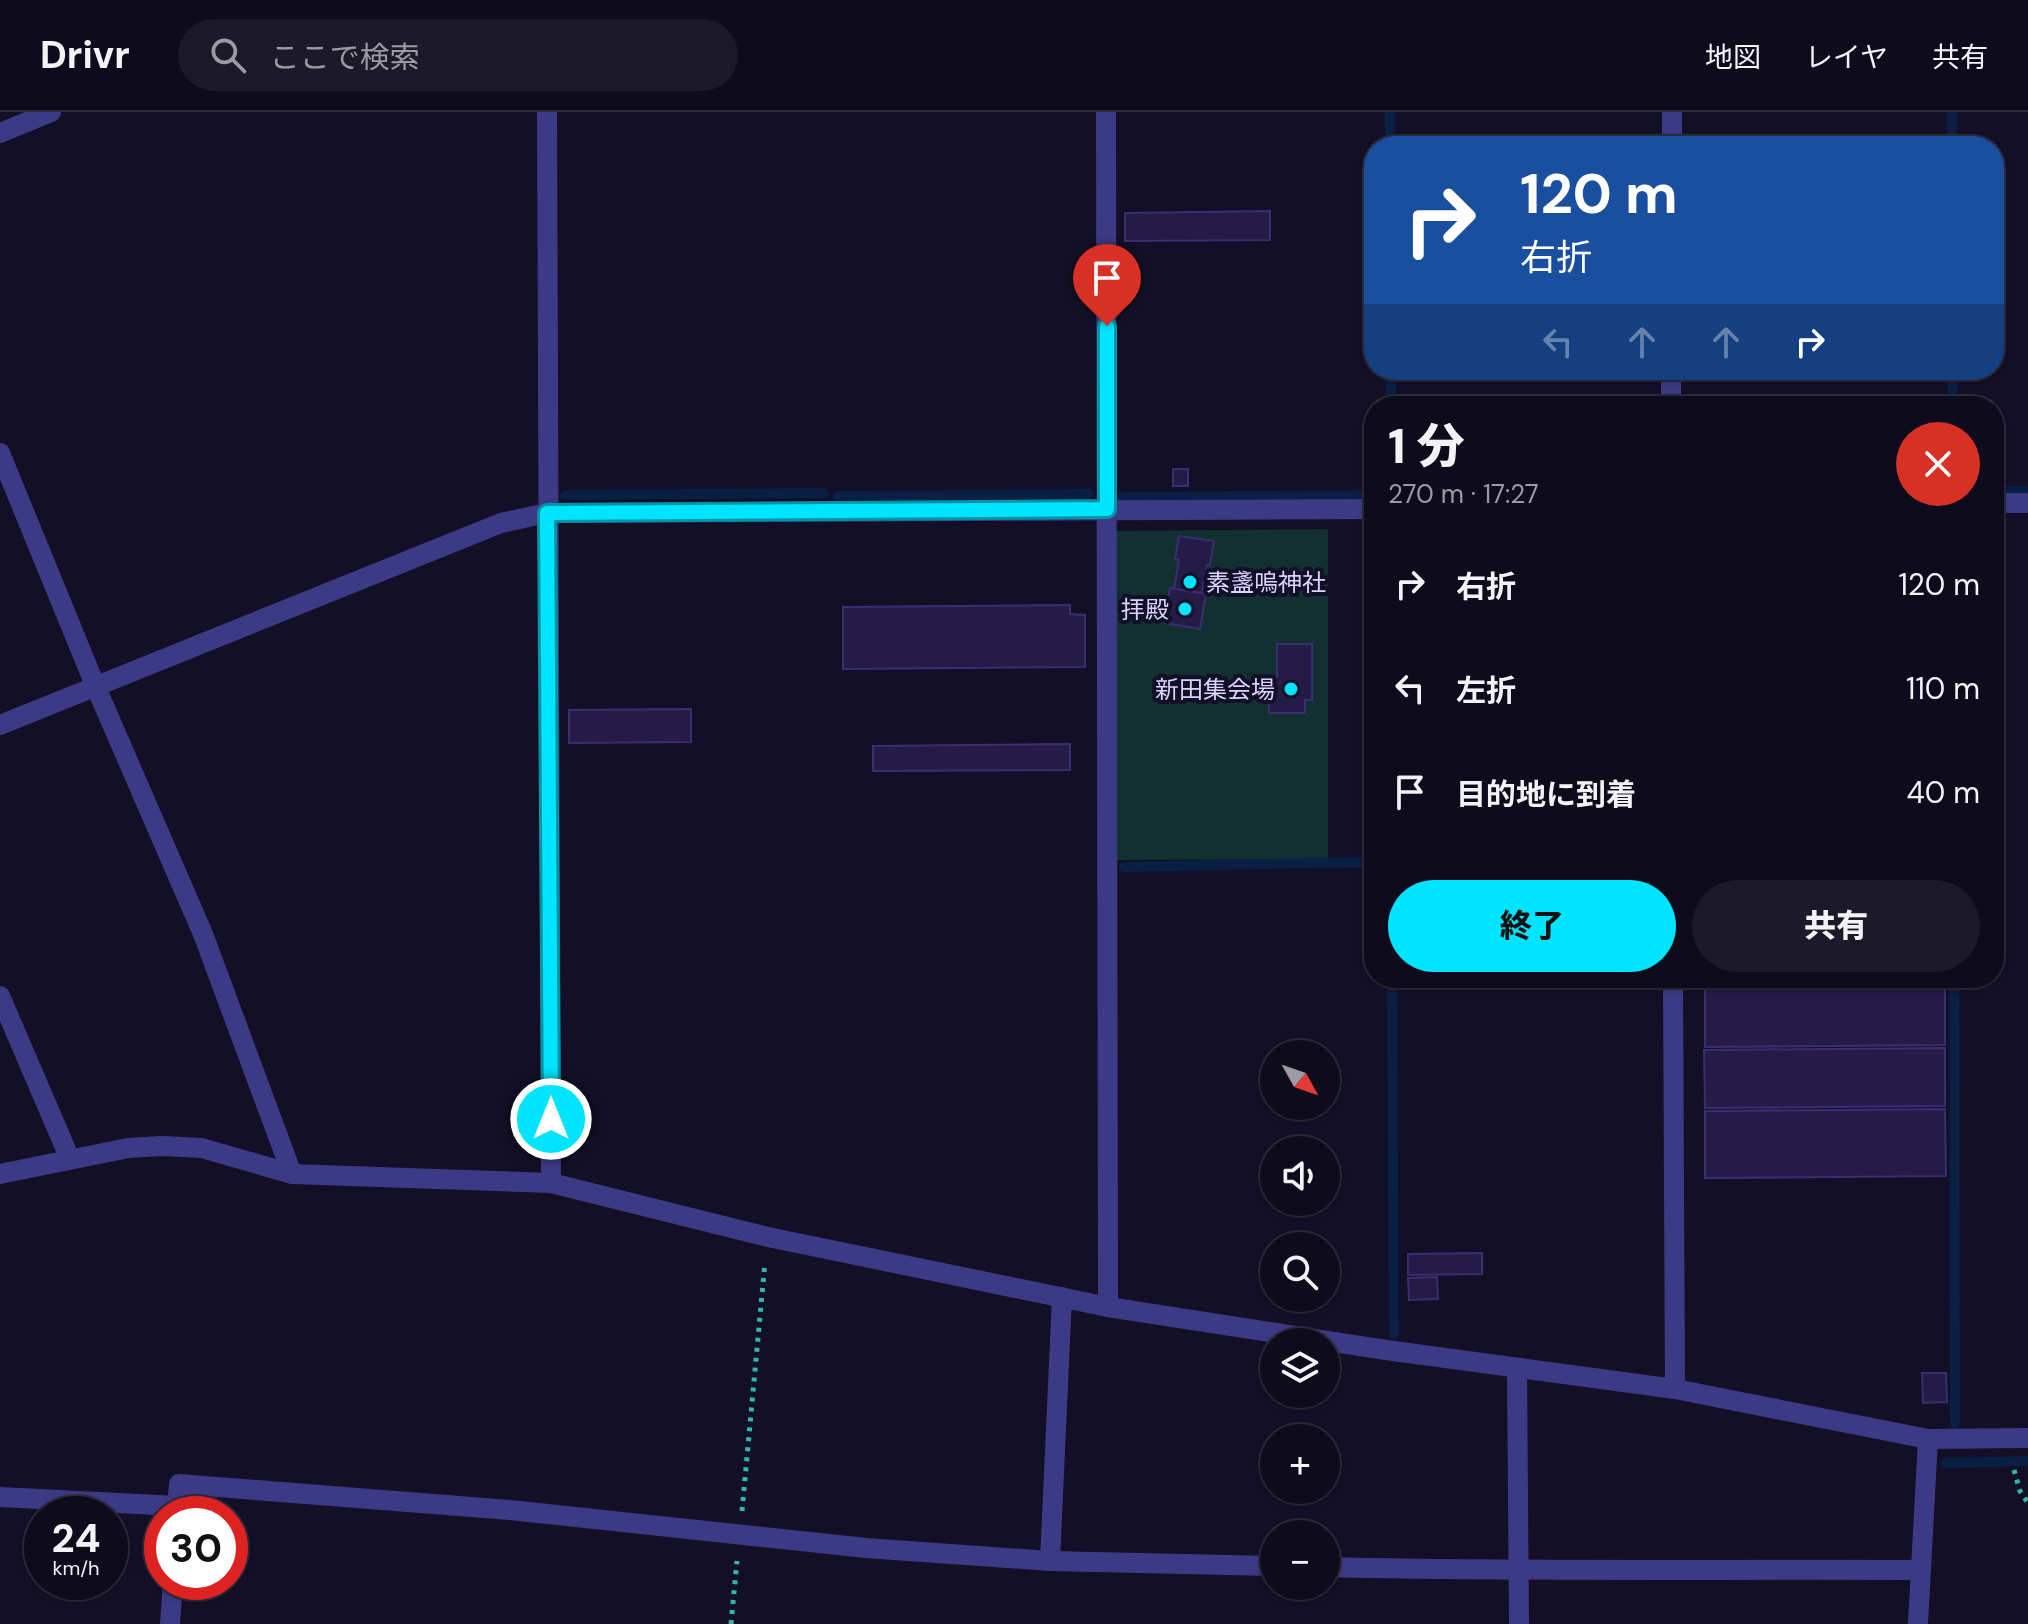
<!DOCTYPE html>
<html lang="ja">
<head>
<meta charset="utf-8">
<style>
	body { margin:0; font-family:"DM Sans","Noto Sans JP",sans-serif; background:#1c1929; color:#f1f3f6; height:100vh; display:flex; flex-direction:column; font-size:30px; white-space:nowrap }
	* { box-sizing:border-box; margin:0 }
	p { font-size:26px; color:#9b9ba3 }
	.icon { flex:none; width:44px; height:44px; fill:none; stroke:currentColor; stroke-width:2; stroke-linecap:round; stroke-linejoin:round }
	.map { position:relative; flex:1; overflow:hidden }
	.panel { position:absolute; left:1364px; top:284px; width:640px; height:592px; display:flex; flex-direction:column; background:#0e0b1c; border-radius:32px; box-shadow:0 2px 6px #0004,0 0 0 2px #2e2b3b }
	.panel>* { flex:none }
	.hud { position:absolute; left:1364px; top:24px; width:640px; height:244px; border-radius:32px; box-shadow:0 2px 6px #0004,0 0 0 2px #2e2b3b; background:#1a4fa0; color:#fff; overflow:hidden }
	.needle { width:52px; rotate:130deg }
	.tools { position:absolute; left:1260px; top:928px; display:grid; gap:16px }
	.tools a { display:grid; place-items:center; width:80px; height:80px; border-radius:50%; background:#0e0b1c; box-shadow:0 2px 6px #0004,0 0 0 2px #2e2b3b; font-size:40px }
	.speed { position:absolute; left:24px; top:1384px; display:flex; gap:16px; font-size:40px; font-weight:700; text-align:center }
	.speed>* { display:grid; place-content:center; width:104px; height:104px; border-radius:50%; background:#0e0b1c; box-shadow:0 2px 6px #0004,0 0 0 2px #2e2b3b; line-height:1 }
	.speed small { font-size:20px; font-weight:400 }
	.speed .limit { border:12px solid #d22; background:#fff; color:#111 }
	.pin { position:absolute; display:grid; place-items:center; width:68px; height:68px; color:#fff; margin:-82px -34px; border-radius:50% 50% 50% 0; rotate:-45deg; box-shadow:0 0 8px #0007 }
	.pin .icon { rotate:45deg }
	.me { position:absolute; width:88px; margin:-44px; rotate:0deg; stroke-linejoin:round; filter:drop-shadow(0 0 6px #0008) }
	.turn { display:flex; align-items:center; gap:28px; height:168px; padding:0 24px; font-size:36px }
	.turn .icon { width:104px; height:104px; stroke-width:2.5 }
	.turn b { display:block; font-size:56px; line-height:68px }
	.lanes { display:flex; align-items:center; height:76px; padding:0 24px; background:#0003; justify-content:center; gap:40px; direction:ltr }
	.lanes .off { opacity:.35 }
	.round { display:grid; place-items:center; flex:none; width:84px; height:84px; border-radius:42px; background:#1c1929 }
	.head { display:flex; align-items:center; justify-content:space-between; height:136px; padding:0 24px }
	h1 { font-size:48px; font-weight:800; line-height:60px }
	.cta { display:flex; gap:16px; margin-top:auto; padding:16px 24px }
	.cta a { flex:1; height:92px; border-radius:48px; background:#00e5ff; color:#111; font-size:32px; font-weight:800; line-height:92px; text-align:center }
	.cta a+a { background:#1c1929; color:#f1f3f6 }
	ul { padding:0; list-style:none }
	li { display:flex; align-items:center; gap:24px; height:104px; padding:0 24px }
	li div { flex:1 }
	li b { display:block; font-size:30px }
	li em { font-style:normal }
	header { display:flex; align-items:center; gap:48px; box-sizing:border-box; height:112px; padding:0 40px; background:#0e0b1c; border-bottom:2px solid #2e2b3b }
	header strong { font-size:38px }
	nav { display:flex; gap:44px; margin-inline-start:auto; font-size:28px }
	.search { width:560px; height:72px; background:#1c1929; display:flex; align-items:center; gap:20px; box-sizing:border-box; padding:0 28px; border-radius:44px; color:#9b9ba3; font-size:30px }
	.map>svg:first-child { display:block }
</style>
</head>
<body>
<header>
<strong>Drivr</strong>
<div class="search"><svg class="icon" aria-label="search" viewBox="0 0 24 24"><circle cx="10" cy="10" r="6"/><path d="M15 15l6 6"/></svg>ここで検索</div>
<nav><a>地図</a><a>レイヤ</a><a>共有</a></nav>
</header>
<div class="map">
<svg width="2028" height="1512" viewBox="0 0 2028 1512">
	<rect width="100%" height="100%" fill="#130f26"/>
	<polygon fill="#12302f" points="1328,417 1328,747 1116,748 1115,419"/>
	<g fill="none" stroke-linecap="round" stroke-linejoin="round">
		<g stroke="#0a1f44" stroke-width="10">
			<polyline points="1390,0 1390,34"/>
			<polyline points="1952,0 1952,34"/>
			<polyline points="1391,258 1391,294"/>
			<polyline points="1952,258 1953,294"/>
			<polyline points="1994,379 2028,379"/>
			<polyline points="565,383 824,381"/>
			<polyline points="838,384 1089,382"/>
			<polyline points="1115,385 1374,383"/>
			<polyline points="1124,755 1374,750"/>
			<polyline points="1392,866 1394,1223"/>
			<polyline points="1954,866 1955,1311"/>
			<polyline points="1946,1351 2028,1349"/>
		</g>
	</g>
	<g fill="#241b47" stroke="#3b2d73" stroke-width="2">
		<polygon points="1270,99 1270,128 1125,129 1125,101"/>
		<rect x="1173" y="357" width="15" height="17"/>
		<polygon points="1179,424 1214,429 1210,453 1207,453 1202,481 1174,477 1179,448 1175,447"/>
		<polygon points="1170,476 1206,482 1200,517 1164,511"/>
		<polygon points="1070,493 1070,502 1085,503 1085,555 843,557 843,495"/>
		<polygon points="1277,532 1312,532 1312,588 1305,588 1305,601 1269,601 1269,565 1277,565"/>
		<polygon points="691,597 691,630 569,631 569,598"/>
		<polygon points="1070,632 1070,658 873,659 873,634"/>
		<polygon points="1705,866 1945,866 1945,933 1705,935"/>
		<polygon points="1945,936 1945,994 1705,996 1704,938"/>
		<polygon points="1945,997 1946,1064 1705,1066 1705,999"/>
		<polygon points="1482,1141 1482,1162 1408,1163 1408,1142"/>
		<polygon points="1437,1165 1438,1187 1409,1188 1408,1166"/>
		<polygon points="1922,1261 1946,1261 1947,1290 1923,1291"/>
	</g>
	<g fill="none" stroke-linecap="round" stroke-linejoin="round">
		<g stroke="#2fb8b0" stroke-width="5" stroke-dasharray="4 6" stroke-linecap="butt">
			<polyline points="2014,1358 2020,1379 2028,1391"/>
			<polyline points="742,1399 765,1150"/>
			<polyline points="731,1512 737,1449"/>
		</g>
		<g stroke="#3d3a85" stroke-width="20">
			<polyline points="547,0 551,1071"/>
			<polyline points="1106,0 1108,1195"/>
			<polyline points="0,21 51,0"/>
			<polyline points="1672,34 1672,0"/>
			<polyline points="1671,294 1671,258"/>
			<polyline points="0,341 95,573 203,822 292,1062"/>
			<polyline points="1994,391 2028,391"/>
			<polyline points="0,613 501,411 547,401 1374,397"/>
			<polyline points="1673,866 1675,1277"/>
			<polyline points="0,884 70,1047"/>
			<polyline points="0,1062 128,1036 162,1034 202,1036 292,1062 551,1071 768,1125 1108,1195 1386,1238 1675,1277 1928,1327 2028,1326"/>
			<polyline points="1517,1256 1519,1512"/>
			<polyline points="0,1385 177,1394 179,1372 510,1398 866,1436 1050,1449 1274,1454"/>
			<polyline points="1050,1449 1062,1185"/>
			<path d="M1326 1455C1524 1460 1723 1457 1921 1458"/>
			<polyline points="170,1512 173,1470"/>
			<polyline points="1918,1512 1928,1327"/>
		</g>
	</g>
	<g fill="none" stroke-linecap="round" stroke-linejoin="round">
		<defs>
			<polyline id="route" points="551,1007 547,401 1107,397 1107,214"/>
		</defs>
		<use href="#route" stroke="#0095a6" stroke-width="20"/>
		<use href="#route" stroke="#00e5ff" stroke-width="14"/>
	</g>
	<g fill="#00e5ff" stroke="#130f26" stroke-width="3">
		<circle cx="1190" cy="470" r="8"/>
		<circle cx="1185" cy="497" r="8"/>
		<circle cx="1291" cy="577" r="8"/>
	</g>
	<g text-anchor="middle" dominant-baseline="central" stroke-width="8" stroke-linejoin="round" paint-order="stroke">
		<g font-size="24" fill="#d9d4ff" stroke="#130f26" text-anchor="end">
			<text x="1206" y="470" text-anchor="start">素盞嗚神社</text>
			<text x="1169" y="497">拝殿</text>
			<text x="1275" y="577">新田集会場</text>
		</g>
	</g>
</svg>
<div class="tools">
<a><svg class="needle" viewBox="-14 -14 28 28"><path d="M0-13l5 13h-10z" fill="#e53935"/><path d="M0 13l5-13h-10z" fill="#9b9ba3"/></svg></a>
<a><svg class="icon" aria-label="sound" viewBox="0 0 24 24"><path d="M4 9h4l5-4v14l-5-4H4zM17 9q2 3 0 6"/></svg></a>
<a><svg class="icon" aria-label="search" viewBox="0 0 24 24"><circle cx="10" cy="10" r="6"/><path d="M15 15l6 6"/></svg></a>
<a><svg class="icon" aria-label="layers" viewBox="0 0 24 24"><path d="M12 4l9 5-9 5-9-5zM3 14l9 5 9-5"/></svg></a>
<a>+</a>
<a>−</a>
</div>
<div class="speed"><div>24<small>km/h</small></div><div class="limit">30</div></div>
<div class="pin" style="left:1107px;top:214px;background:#d93025"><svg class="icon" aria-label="arrive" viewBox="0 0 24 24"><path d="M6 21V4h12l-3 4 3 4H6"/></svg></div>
<svg class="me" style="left:551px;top:1007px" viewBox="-20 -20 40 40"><circle r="17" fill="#00e5ff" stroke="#fff" stroke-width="3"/><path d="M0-11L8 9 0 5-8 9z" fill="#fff"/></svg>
<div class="hud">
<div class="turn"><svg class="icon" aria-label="right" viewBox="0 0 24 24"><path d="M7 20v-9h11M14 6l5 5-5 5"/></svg><div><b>120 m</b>右折</div></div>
<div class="lanes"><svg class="icon off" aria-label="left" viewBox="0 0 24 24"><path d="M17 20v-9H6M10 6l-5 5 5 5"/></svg><svg class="icon off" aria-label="ahead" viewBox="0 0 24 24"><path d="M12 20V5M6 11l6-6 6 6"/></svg><svg class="icon off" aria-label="ahead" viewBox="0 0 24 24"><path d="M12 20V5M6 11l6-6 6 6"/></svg><svg class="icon" aria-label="right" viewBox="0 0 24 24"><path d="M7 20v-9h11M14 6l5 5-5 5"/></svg></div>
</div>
<section class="panel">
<div class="head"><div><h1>1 分</h1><p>270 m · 17:27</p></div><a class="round" style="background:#d93025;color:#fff"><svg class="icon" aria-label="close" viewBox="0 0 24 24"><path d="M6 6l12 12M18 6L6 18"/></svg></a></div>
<ul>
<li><svg class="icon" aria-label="right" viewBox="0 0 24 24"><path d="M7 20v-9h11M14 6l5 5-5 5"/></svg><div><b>右折</b></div><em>120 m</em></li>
<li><svg class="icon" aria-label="left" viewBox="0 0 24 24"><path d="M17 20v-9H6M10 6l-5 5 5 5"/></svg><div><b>左折</b></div><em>110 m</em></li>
<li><svg class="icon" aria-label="arrive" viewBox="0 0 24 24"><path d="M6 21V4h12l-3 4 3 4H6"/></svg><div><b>目的地に到着</b></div><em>40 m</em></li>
</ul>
<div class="cta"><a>終了</a><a>共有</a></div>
</section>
</div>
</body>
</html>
